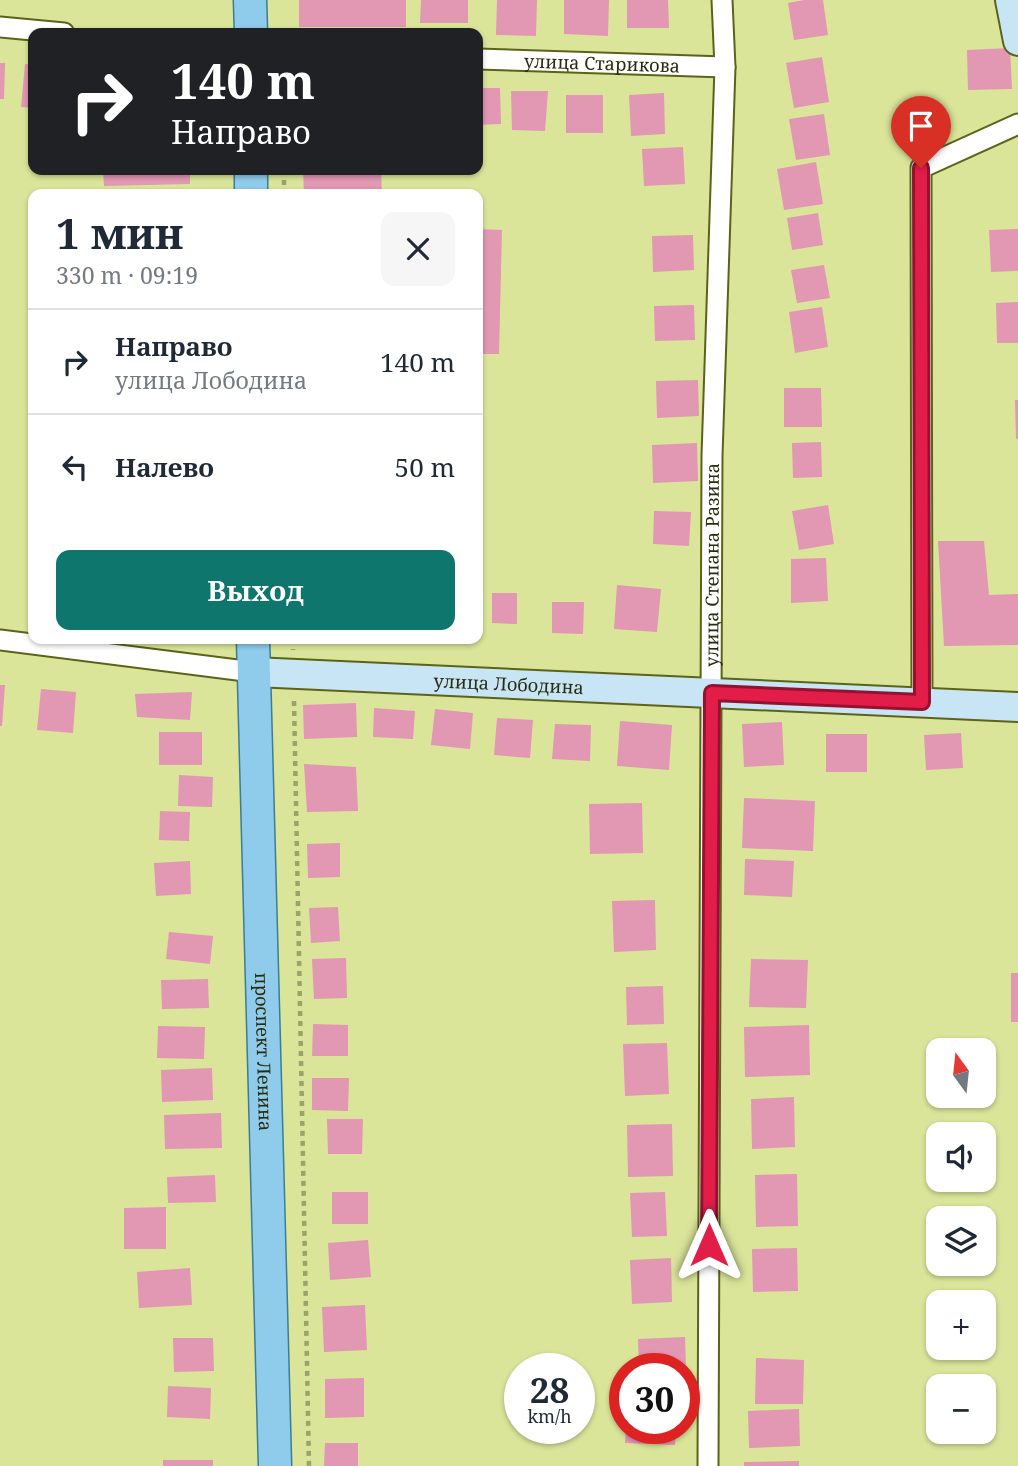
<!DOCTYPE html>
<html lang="ru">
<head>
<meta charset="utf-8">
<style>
	body { margin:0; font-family:"Noto Serif",serif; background:#f6f6f7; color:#1f2937; height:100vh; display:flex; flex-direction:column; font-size:26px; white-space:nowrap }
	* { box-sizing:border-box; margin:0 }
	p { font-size:23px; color:#747a83 }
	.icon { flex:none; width:38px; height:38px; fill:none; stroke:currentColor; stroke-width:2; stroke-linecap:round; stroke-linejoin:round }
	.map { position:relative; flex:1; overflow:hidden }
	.sheet { position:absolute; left:28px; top:189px; width:455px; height:455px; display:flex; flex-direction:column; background:#fff; border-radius:14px; box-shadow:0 2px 5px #0004 }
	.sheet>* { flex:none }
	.guide { position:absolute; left:28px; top:28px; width:455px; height:147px; border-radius:14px; box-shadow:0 2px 5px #0004; background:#202124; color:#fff; overflow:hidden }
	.needle { width:46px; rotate:345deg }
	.controls { position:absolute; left:926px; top:1038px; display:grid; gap:14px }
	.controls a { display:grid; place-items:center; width:70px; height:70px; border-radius:14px; background:#fff; box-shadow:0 2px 5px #0004; font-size:35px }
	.speed { position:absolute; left:504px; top:1353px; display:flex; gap:14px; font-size:35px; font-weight:700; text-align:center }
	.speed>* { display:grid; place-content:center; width:91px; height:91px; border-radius:50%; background:#fff; box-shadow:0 2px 5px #0004; line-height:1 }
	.speed small { font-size:18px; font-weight:400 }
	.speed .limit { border:10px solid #d22; background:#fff; color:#111 }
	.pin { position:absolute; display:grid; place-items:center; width:60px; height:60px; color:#fff; margin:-72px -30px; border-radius:50% 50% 50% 0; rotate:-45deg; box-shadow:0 0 7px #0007 }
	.pin .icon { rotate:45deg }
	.me { position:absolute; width:77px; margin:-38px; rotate:0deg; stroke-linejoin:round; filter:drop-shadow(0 0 5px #0008) }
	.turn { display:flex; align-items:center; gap:24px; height:147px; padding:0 28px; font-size:32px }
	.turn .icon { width:91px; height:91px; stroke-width:2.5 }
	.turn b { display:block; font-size:49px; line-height:60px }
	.round { display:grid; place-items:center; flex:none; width:74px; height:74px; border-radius:14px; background:#f6f6f7 }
	.summary { display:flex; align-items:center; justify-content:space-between; height:119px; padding:0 28px }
	h1 { font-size:42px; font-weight:700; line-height:52px }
	.cta { display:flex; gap:14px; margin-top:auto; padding:14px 28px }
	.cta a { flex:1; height:80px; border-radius:14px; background:#0f766e; color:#fff; font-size:28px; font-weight:700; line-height:80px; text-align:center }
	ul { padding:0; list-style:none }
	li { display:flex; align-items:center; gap:21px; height:105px; padding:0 28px; border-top:2px solid #e0e1e3 }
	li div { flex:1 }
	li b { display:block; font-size:26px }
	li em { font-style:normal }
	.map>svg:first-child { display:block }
</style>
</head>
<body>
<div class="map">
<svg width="1018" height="1466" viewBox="0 0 1018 1466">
	<rect width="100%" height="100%" fill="#dae59a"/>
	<g fill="#e297b3">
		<rect x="299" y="0" width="107" height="27"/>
		<polygon points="421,0 468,0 468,23 420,23"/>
		<polygon points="497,0 537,0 536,36 496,35"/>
		<polygon points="564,0 609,0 608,36 564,34"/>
		<polygon points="627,0 668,0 669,28 627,28"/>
		<polygon points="804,0 823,0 828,35 794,40 788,3"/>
		<polygon points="1010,48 1012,89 968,90 967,50"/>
		<polygon points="822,57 829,102 794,108 786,63"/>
		<polygon points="0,63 5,63 4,99 0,99"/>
		<polygon points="25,64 33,65 33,108 21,107"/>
		<polygon points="478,88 500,88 501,124 478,125"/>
		<polygon points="511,91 548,91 545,131 512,130"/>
		<polygon points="664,93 665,134 631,136 629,95"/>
		<rect x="566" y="95" width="37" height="38"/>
		<polygon points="824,114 830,155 796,160 789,119"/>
		<polygon points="683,147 685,184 644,186 642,149"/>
		<polygon points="816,162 823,204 784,210 777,169"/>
		<polygon points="103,170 190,170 190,184 104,186"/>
		<polygon points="303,170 381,170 382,194 304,194"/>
		<polygon points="818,213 823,245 792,250 787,218"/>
		<polygon points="478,229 502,230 499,354 478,354"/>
		<polygon points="1018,229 1018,271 991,272 989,230"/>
		<polygon points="693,235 694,270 653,272 652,236"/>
		<polygon points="824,265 830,298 797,303 791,270"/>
		<polygon points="1018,302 1018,343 997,343 996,303"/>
		<polygon points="694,305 695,340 655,341 654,306"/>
		<polygon points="822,307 828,347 795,353 789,312"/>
		<polygon points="698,380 699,416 657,418 656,381"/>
		<polygon points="784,388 821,388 822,427 784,427"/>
		<polygon points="1015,400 1018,400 1018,439 1016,439"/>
		<polygon points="821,442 822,477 793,478 792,443"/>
		<polygon points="697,443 698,481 653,483 652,445"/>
		<polygon points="828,505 834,544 799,550 792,511"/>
		<polygon points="654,511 691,512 689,546 653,544"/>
		<polygon points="938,541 984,541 989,595 1018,594 1018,645 944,646"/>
		<polygon points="826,558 828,601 791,603 791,559"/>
		<polygon points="617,585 661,589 657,632 614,629"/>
		<polygon points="492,593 517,593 517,624 492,623"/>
		<polygon points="552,602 584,602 583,634 552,633"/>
		<polygon points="0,685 5,685 2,726 0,726"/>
		<polygon points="41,689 76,692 73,733 37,730"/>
		<polygon points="192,692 190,720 137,717 135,694"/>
		<polygon points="356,703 357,737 304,739 303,705"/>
		<polygon points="374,708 415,711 413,739 373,737"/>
		<polygon points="435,709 473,713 470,749 431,745"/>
		<polygon points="497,718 533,720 530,758 494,755"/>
		<polygon points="620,721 672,725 669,770 617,766"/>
		<polygon points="782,722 784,765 744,767 742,724"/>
		<polygon points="555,724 591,725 590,761 552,759"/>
		<rect x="159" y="732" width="43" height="33"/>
		<polygon points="961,733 963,768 926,770 924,735"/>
		<rect x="826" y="734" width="41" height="38"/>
		<polygon points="304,764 356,767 358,811 307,812"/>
		<polygon points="179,775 213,777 212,807 178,806"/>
		<polygon points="744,798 815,801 813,851 742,848"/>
		<polygon points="642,803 643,853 590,854 589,804"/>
		<polygon points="160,811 190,812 189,841 159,840"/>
		<polygon points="340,843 340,877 308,878 307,844"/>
		<polygon points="745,859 794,861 792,897 744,895"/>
		<polygon points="190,861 191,894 156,896 154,863"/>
		<polygon points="655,900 656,950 614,952 612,901"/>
		<polygon points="338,907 340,941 311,943 309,908"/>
		<polygon points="169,932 213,936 210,964 166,959"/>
		<polygon points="346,958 347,998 314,999 312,959"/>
		<polygon points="751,959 808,960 806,1008 749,1007"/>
		<rect x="1011" y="973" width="7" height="49"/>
		<polygon points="208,979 209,1008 162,1009 161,980"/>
		<polygon points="663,986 664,1024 627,1025 626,987"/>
		<polygon points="313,1024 348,1025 348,1056 312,1056"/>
		<polygon points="809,1025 810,1075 745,1077 744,1027"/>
		<polygon points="158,1026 205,1027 204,1059 157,1058"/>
		<polygon points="667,1043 669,1094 625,1096 623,1044"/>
		<polygon points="212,1068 213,1100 162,1102 161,1070"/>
		<polygon points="312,1078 349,1078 348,1111 312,1110"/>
		<polygon points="794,1097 795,1147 752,1149 751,1099"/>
		<polygon points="221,1113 222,1148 165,1149 164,1115"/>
		<polygon points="327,1119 363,1119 362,1154 328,1154"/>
		<polygon points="672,1124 673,1176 628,1177 627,1125"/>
		<polygon points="797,1174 798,1226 756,1227 755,1175"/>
		<polygon points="215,1175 216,1202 168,1203 167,1177"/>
		<rect x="332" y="1192" width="36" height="32"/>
		<polygon points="665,1192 667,1236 632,1237 630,1193"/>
		<polygon points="166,1207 166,1249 124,1249 124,1208"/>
		<polygon points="368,1240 371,1277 330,1280 328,1243"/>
		<polygon points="797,1248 798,1291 753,1292 752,1249"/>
		<polygon points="671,1258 672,1302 632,1304 630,1260"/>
		<polygon points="190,1268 192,1305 139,1308 137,1272"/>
		<polygon points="365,1305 367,1350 324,1352 322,1307"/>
		<polygon points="685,1337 686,1368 639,1368 638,1339"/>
		<polygon points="173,1338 213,1338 214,1371 174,1372"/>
		<polygon points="756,1358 804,1360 803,1404 755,1404"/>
		<polygon points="364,1378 364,1417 325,1418 325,1379"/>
		<polygon points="168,1386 211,1388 210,1419 167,1417"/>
		<polygon points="799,1409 800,1446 749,1448 748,1411"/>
		<polygon points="626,1428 676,1428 675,1445 625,1443"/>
		<polygon points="325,1443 358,1443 358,1466 324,1466"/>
		<rect x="163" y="1460" width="50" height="6"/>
		<polygon points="799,1461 799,1466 744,1466 744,1462"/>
	</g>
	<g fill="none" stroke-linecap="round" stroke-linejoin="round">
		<defs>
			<g id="street">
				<polyline points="0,27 64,33"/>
				<path id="s1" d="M478 59 725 67"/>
				<polyline points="0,640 253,672"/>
				<polyline points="922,702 921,168 1018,124"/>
				<path id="s2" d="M708 1466 712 456 725 67 722 0"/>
			</g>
			<g id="secondary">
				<polyline points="1010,0 1018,41"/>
				<path id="s3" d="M253 672 1018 707"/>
			</g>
			<g id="primary">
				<polyline points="250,0 251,33"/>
				<polyline points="251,170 251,194"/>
				<path id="s4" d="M253 639 275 1466"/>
			</g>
		</defs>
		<use href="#street" stroke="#5c6318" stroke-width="23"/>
		<use href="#secondary" stroke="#5c6318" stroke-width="32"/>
		<use href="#primary" stroke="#3b7d95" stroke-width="35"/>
		<g stroke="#9ba368" stroke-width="4.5" stroke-dasharray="5 5" stroke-linecap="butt">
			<polyline points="284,170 284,194"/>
			<polyline points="293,639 293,650"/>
			<polyline points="294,701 309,1466"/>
		</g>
		<use href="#street" stroke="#fff" stroke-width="19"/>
		<use href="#secondary" stroke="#c7e5f5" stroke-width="28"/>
		<use href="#primary" stroke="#8fcbeb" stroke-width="32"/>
	</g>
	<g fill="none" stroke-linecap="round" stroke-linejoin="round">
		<defs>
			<polyline id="route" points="709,1245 712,693 922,702 921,168"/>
		</defs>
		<use href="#route" stroke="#92132f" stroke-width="18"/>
		<use href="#route" stroke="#e11d48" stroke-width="12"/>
	</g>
	<g text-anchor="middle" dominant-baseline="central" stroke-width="7" stroke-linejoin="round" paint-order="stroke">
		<g font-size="18" fill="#292c0e" stroke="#fdfef7">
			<text stroke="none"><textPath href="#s1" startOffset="124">улица Старикова</textPath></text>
			<text stroke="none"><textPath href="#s2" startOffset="901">улица Степана Разина</textPath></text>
			<text stroke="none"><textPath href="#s3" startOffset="256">улица Лободина</textPath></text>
			<text stroke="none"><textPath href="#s4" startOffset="413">проспект Ленина</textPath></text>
		</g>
	</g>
</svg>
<div class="controls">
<a><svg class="needle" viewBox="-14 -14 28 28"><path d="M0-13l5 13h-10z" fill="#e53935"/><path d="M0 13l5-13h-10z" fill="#747a83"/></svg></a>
<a><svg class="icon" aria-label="sound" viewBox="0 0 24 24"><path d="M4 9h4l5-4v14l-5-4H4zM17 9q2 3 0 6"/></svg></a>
<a><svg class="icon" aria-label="layers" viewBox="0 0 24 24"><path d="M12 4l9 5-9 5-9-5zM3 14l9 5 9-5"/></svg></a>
<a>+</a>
<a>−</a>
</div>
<div class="speed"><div>28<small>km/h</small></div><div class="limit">30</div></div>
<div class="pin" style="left:921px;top:168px;background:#d93025"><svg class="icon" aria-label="arrive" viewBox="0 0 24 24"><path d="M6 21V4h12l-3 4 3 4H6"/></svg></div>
<svg class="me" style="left:709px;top:1245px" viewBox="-20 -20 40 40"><path d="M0-17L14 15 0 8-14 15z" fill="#e11d48" stroke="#fff" stroke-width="4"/></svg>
<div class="guide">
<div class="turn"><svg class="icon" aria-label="right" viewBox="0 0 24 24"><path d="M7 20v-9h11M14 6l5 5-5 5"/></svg><div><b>140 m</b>Направо</div></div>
</div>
<section class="sheet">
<div class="summary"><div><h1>1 мин</h1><p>330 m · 09:19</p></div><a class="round"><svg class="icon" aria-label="close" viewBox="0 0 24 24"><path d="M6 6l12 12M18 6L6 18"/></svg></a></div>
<ul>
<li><svg class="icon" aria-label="right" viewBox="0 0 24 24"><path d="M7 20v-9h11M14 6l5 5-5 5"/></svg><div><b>Направо</b><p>улица Лободина</p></div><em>140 m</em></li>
<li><svg class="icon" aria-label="left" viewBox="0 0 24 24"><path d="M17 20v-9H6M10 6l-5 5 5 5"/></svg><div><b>Налево</b></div><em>50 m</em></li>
</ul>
<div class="cta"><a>Выход</a></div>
</section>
</div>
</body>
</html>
